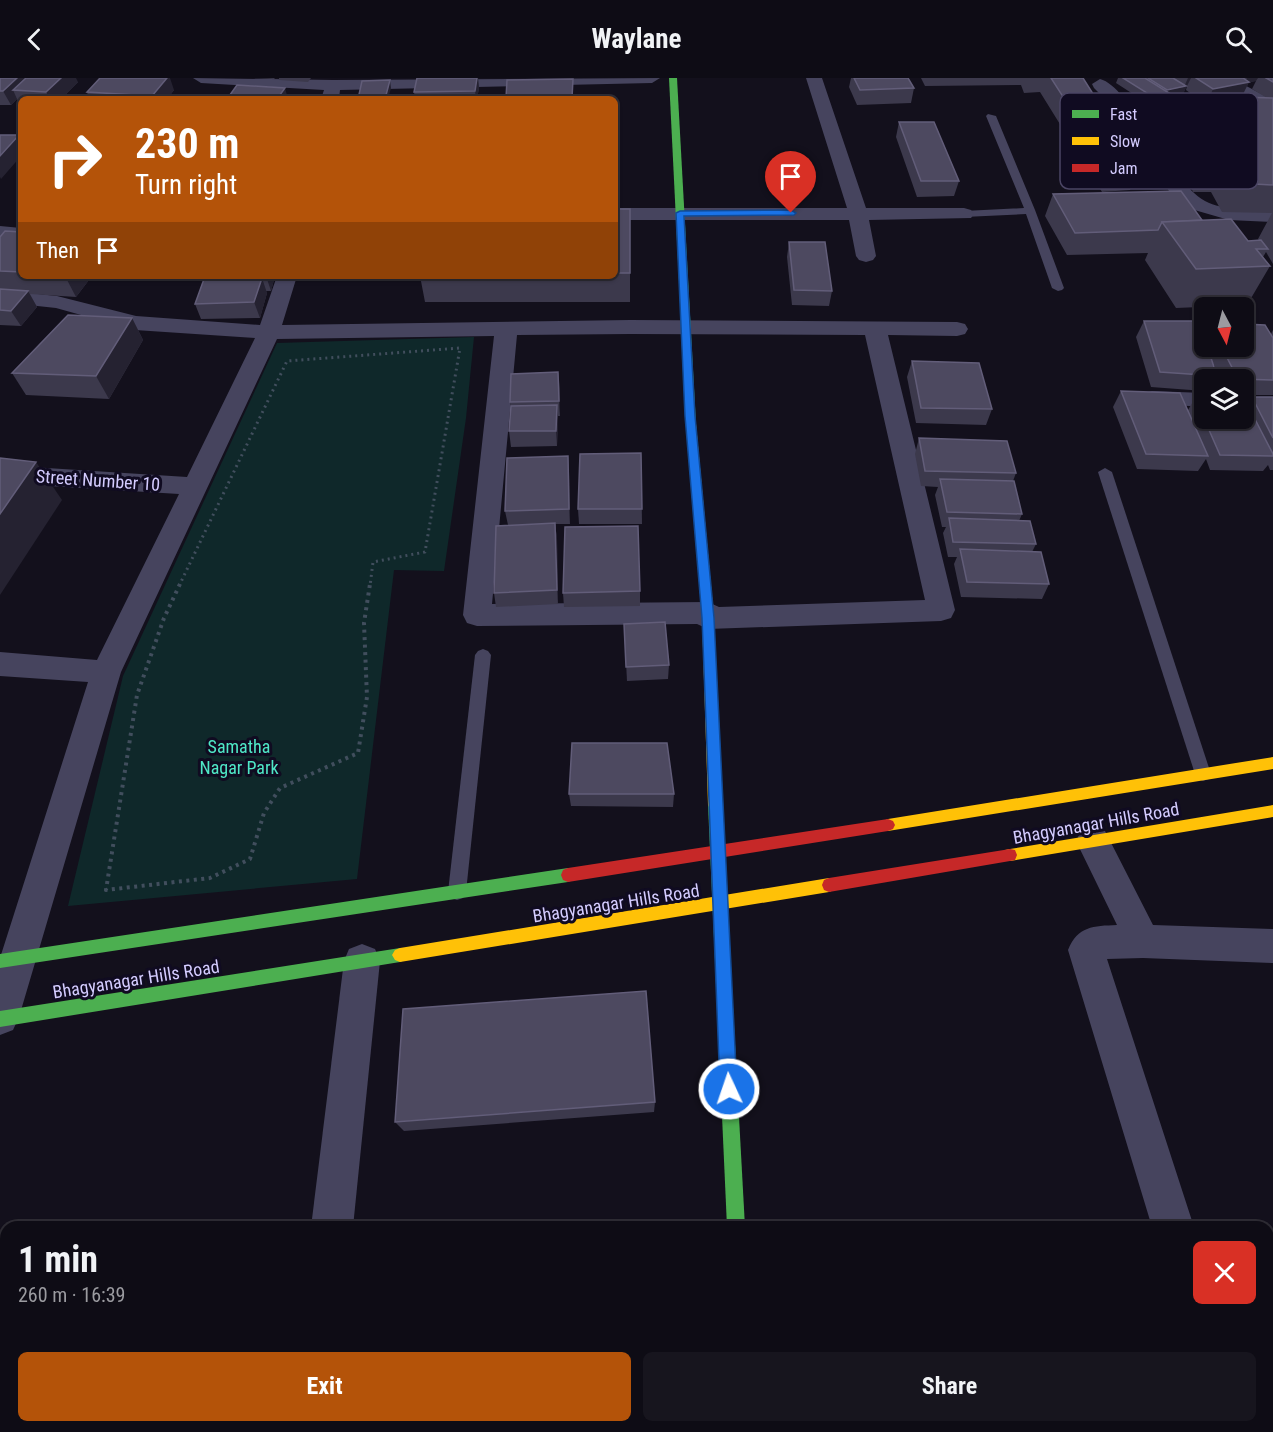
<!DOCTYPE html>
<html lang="en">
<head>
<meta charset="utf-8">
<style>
	body { margin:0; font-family:"Roboto Condensed",sans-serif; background:#17151e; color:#f1f3f6; height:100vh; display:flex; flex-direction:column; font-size:22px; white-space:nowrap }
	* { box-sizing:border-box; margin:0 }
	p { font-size:20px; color:#9b9ba0 }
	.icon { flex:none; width:33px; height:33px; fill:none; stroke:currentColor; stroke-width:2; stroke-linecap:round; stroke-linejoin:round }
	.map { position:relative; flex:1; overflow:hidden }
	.drawer { position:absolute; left:0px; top:1143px; width:1274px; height:212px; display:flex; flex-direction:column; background:#0e0c15; border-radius:18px 18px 0 0; box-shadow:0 2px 4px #0004,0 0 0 2px #2e2c34 }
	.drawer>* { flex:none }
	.banner { position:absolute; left:18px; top:18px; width:600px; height:183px; border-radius:9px; box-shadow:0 2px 4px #0004,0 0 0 2px #2e2c34; background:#b45309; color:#fff; overflow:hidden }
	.needle { width:39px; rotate:173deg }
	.fabs { position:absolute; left:1194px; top:219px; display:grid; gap:12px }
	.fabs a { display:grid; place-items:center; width:60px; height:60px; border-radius:9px; background:#0e0c15; box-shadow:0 2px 4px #0004,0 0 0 2px #2e2c34; font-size:30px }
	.pin { position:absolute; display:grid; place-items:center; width:51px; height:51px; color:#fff; margin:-62px -26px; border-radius:50% 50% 50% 0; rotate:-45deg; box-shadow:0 0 6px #0007 }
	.pin .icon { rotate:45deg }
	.me { position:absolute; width:66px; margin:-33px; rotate:357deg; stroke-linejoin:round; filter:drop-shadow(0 0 4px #0008) }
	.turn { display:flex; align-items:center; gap:21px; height:126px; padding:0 18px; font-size:27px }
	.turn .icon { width:78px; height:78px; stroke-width:2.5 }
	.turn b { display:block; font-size:42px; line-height:51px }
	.then { display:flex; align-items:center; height:57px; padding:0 18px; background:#0003; gap:12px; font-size:22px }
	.round { display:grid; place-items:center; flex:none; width:63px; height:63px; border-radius:9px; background:#17151e }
	.summary { display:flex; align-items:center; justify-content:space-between; height:102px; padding:0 18px }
	h1 { font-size:36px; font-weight:700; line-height:45px }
	.button { display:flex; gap:12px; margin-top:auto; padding:12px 18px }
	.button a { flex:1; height:69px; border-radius:9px; background:#b45309; color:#fff; font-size:24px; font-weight:700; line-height:69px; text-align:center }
	.button a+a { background:#17151e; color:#f1f3f6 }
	header { display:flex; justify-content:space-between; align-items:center; height:78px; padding:0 18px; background:#0e0c15; font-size:27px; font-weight:700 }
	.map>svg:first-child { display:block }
</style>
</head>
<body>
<header><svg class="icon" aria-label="back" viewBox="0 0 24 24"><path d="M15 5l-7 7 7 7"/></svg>Waylane<svg class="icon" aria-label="search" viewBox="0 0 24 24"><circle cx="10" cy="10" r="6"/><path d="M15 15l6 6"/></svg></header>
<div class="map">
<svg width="1273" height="1354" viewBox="0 0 1273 1354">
	<rect width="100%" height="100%" fill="#13101c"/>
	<polygon fill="#0f282a" points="474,259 466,340 444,493 394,492 357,801 68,828 123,598 277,265"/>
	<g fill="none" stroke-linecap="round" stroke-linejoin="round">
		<polyline stroke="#414e5d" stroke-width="3" stroke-dasharray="2 4" stroke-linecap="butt" points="179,508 287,283 460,270 425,474 373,484 370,508"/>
		<polyline stroke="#414e5d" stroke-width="4" stroke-dasharray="3 4.5" stroke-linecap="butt" points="180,506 164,540 137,617 106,812 210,800 250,781 264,735 280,710 358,675 367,619 364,545 370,506"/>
		<g fill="#46445e" fill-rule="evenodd">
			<polygon points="988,36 996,38 1035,132 1064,210 1062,212 1058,213 1052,210 1026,136 964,139 959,136 964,133 1024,130 986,38"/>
			<polygon points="1105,390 1112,394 1211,696 1209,701 1203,703 1197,701 1195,696 1098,394"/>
			<polygon points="483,571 488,573 491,577 466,814 463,820 457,822 451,820 448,814 475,577 478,573"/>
		</g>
		<g fill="#46445e" fill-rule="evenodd">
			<polygon points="193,0 333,2 660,0 652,5 340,12 339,21 321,21 324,12 201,5"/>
			<polygon points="806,0 822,0 866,130 964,130 971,132 974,136 971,140 869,142 876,178 873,182 866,184 859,182 856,178 849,142 615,142 615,130 847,130"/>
			<polygon points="1211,0 1231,0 1273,22 1273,34 1213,4"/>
			<path d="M1100 1C1130 8 1168 102 1205 123 1224 133 1251 131 1273 132V144L1229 142 1191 131 1169 113 1112 28 1094 10 1092 6Z"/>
			<polygon points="0,148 21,150 21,162 0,160"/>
			<path d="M277 198H297L282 247 630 242 957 244 965 246 968 251 965 256 957 258 888 257 955 532 951 540 941 543 708 551 697 546 477 548 467 545 463 537 494 258 277 261 121 594 19 939 13 952 0 957V880L88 604 0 598V574L97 582 179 416 0 405V387L187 399 255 260 135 252 56 230 0 224V212L57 218 136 238 260 247ZM630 256 865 257 925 522 719 529 708 524 492 526 517 257Z"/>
			<polygon points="1152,313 1204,315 1204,329 1144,325 1140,320 1144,315"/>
			<path d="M1093 748 1105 753 1153 847 1273 851V885L1143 880 1107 881 1194 1149H1152L1068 872C1078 848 1093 848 1117 847L1076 763 1081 753Z"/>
			<polygon points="362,866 375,871 380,883 353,1149 311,1149 344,883 349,871"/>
			<polygon points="286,1348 332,1348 331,1354 285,1354"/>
			<polygon points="990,1348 1121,1348 1123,1354 992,1354"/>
			<polygon points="1189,1348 1235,1348 1236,1354 1190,1354"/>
		</g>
		<g fill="#4caf50" fill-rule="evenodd">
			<polygon points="669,0 677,0 696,346 691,349 686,346"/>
			<polygon points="715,721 720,723 722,727 745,1149 727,1149 708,727 710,723"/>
			<polygon points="568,790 573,792 575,797 573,802 568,804 0,890 0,876"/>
			<polygon points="400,870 405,872 408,877 405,882 400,884 0,949 0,933"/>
		</g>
		<g fill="#ffc107" fill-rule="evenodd">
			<polygon points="691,343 696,346 714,540 722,727 720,731 715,733 710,731 708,727 702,540 686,346"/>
			<polygon points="1273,679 1273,691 888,753 883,751 881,747 883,743 888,741"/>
			<polygon points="1273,727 1273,739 1010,783 1005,782 1003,777 1005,772 1010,771"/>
			<polygon points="829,800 834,802 836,807 834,812 829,814 400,884 395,882 392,877 395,872 400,870"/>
		</g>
		<g fill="#c62828" fill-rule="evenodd">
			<polygon points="888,741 893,743 895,747 893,751 888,753 568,804 563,802 561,797 563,792 568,790"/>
			<polygon points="1010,771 1015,772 1017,777 1015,782 1010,783 829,814 824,812 822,807 824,802 829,800"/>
			<rect x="736" y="1348" width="20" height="6"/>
		</g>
	</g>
	<g fill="#3c394c" fill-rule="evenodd">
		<polygon points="0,0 78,4 61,21 21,21 21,27 20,27 17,21 11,27 0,27"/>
		<polygon points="253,0 275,0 274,1"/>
		<polygon points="279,0 311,0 308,4 279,2"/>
		<polygon points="417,0 478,0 479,10 477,21 415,21 414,14"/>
		<polygon points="851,0 908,0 914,10 911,25 857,27 849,9"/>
		<polygon points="921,0 1083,0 1140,90 1130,112 1102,114 1040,14 1024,15 1021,7 925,8"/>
		<path d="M1118 0H1273V186L1266 174 1263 179 1270 188 1247 227 1176 230 1145 182 1148 175 1067 177 1045 138 1053 116 1202 142 1248 163 1259 162 1258 161 1272 135 1222 134 1211 114H1193L1181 88H1169L1154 58H1146L1139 44 1147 25 1116 5ZM1256 3 1252 11 1267 20 1238 19 1242 18 1249 4ZM1187 8 1186 12 1194 18 1175 17 1183 16 1186 9Z"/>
		<polygon points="573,1 573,21 506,21 506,20"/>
		<polygon points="174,12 167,21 89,21 87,14"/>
		<polygon points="899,44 959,103 954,118 917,119 896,59"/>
		<polygon points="615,131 630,131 630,224 425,224 420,198 615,198"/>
		<polygon points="21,154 21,198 92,198 76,219 30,216 37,229 21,248 0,247 0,159"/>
		<polygon points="789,164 832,213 829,228 792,227 787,179"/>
		<polygon points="207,198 275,198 271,213 266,213 267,215 260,240 201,241 195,226 208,201"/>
		<polygon points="132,240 143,262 109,321 26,317 12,295"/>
		<polygon points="1144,243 1204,257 1204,256 1204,268 1244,268 1271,256 1273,252 1273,317 1244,317 1244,302 1221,302 1213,285 1217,298 1215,302 1204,302 1204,313 1151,309 1136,259"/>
		<polygon points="912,283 992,331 986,347 916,345 907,299"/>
		<polygon points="558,294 560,338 558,338 557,368 511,369 509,353 511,332 510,324"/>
		<polygon points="1121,313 1188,332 1195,320 1248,326 1252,319 1273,319 1273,392 1270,392 1268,387 1263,393 1210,392 1206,381 1198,393 1137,391 1113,329"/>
		<polygon points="919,360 1016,395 1013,403 1022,436 1019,443 1036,466 1032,474 1049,506 1042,521 961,519 954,486 957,479 948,479 943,455 946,449 942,449 935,417 938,409 921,408 915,376"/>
		<polygon points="641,375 642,446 579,446 578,431"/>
		<polygon points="569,393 570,446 555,446 557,460 558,526 496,529 494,515 508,447 505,433"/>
		<polygon points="640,513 640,528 564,529 563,515"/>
		<polygon points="624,546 669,587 668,601 627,603"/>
		<polygon points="569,716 674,716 673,729 571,728"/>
		<polygon points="655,1024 654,1034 404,1053 395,1044"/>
	</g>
	<g fill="#252231">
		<polygon points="17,0 33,0 13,12 17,21 11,27 3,13"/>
		<polygon points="61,0 76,0 78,4 61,21 50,21 46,14"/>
		<polygon points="167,0 170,0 174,12 167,21 153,21 152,18"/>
		<polygon points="477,0 478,0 479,10 477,21 476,21 475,13"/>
		<polygon points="1188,0 1191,0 1183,16 1167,19 1151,19 1166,16 1167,12 1184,9"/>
		<polygon points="1247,0 1258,0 1256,3 1249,4 1242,18 1207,25 1213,11 1244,4"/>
		<polygon points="390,2 391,10 388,21 385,21"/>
		<polygon points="285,10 288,21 277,21"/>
		<polygon points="19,57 21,62 21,78 1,101 0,99 0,78"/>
		<polygon points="65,198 92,198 76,219"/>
		<polygon points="266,198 275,198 271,213"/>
		<polygon points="262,200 267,215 260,240 254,224"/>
		<polygon points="28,213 37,229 21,248 11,233"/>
		<polygon points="132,240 143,262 109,321 96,298"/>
		<polygon points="558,294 560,310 560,338 559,323"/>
		<polygon points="557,327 558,343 557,368 556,353"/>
		<polygon points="568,378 569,393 570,446 569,431"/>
		<polygon points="36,384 62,422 0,517 0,436"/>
		<polygon points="555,445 557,460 558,526 557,512"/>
	</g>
	<g fill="#4d4960" stroke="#625d79" stroke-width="1.5">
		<polygon points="0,0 17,0 3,13 0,13"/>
		<polygon points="26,0 61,0 46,14 13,12"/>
		<polygon points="100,0 167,0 152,18 87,14"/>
		<polygon points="417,0 477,0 475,13 414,14"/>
		<polygon points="854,0 908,0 914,10 860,12"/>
		<polygon points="1051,0 1083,0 1140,90 1110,92"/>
		<polygon points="1123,0 1145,0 1169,15 1160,17 1150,16 1150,17"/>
		<polygon points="1148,0 1173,0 1186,8 1167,12"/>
		<polygon points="1196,0 1243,0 1249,4 1213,11"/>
		<polygon points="1266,0 1273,0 1273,4"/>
		<polygon points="573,1 572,20 506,20 507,2"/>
		<polygon points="390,2 385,21 358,21 362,3"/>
		<polygon points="237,7 285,10 277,21 227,21"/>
		<polygon points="1150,16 1273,20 1273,107 1236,105 1225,86 1207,85 1193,60 1181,60 1166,30 1157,30"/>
		<polygon points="899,44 934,44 959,103 921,103"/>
		<polygon points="0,57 19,57 0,78"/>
		<polygon points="1181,113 1202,142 1162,144 1158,152 1075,155 1053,116"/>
		<rect x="615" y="131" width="15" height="64"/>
		<polygon points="1231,141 1248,163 1261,162 1268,171 1256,171 1270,188 1196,191 1162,144"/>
		<polygon points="5,153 21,154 21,194 0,193 0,159"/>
		<polygon points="789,164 825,164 832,213 794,212"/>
		<polygon points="262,200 254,224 195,226 204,201"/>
		<polygon points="0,211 28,213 11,233 0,232"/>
		<polygon points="68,237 132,240 96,298 12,295"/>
		<polygon points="1144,243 1199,243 1204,260 1204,268 1207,268 1217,298 1160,294"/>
		<polygon points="1244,246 1265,247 1273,260 1273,302 1238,301 1221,268 1244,268"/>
		<polygon points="912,283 979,285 992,331 921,330"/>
		<polygon points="558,294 559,323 510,324 511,296"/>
		<polygon points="1121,313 1180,315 1208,378 1146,376"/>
		<polygon points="1252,319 1273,319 1273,360"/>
		<polygon points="1195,320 1204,320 1204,340 1244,340 1244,322 1245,322 1273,376 1273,378 1220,377"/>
		<polygon points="557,327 556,353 509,353 511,328"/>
		<polygon points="919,360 1007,363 1016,395 925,393"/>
		<polygon points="641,375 642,431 578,431 580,376"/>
		<polygon points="568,378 569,431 505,433 507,380"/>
		<polygon points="0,380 36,384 0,436"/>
		<polygon points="940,401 1014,403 1022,436 947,434"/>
		<polygon points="949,440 1030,443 1036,466 953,464"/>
		<polygon points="555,445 557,512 494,515 496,448"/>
		<polygon points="638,448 640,513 563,515 565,449"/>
		<polygon points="960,471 1041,474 1049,506 967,504"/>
		<polygon points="665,544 669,587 626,589 624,546"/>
		<polygon points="572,665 667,665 674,716 569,716"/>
		<polygon points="646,913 655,1024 395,1044 403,931"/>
	</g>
	<polygon fill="#1a73e8" stroke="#114b97" stroke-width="1.5" points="791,132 796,135 794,137 684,138 695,338 714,540 737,1011 735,1017 729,1019 723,1017 720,1011 702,540 685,338 676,135 680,133"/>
	<g text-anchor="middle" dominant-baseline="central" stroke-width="6" stroke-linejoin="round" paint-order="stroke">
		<g font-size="18" fill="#d4ccff" stroke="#100b21">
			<text transform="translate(98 402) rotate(4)">Street Number 10</text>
			<text transform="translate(1096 745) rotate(-10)">Bhagyanagar Hills Road</text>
			<text transform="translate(616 825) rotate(-9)">Bhagyanagar Hills Road</text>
			<text transform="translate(136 901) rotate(-9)">Bhagyanagar Hills Road</text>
		</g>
		<g font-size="18" fill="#4fe8c7" stroke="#100b21">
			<text x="239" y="668">Samatha<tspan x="239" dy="21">Nagar Park</tspan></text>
		</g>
	</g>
	<rect x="1060" y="15" width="198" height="96" rx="9" fill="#100b21" stroke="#4b4564" stroke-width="1.5"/>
	<rect x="1072" y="32" width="27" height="8" fill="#4caf50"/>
	<rect x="1072" y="59" width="27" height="8" fill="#ffc107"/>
	<rect x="1072" y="86" width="27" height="8" fill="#c62828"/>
	<g font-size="16" fill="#d4ccff">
		<text x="1110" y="42">Fast</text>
		<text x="1110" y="69">Slow</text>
		<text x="1110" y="96">Jam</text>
	</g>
</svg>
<div class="fabs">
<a><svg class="needle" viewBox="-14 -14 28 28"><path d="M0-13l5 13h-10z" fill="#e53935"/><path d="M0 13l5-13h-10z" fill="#9b9ba0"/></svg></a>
<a><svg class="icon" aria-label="layers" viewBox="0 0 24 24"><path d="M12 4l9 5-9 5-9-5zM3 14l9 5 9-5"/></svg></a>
</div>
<div class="pin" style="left:791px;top:135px;background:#d93025"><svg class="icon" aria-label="arrive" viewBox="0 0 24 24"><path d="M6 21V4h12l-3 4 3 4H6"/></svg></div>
<svg class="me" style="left:729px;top:1011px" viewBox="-20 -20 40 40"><circle r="17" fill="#1a73e8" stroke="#fff" stroke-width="3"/><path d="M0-11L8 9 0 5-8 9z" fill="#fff"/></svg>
<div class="banner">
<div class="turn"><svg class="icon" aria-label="right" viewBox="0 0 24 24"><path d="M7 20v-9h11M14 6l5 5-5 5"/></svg><div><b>230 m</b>Turn right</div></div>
<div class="then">Then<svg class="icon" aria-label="arrive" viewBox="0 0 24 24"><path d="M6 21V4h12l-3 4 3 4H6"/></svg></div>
</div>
<section class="drawer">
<div class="summary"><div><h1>1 min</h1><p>260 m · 16:39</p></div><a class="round" style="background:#d93025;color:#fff"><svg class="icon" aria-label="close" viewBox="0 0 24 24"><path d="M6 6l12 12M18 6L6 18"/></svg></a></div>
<div class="button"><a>Exit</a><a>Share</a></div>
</section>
</div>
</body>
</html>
